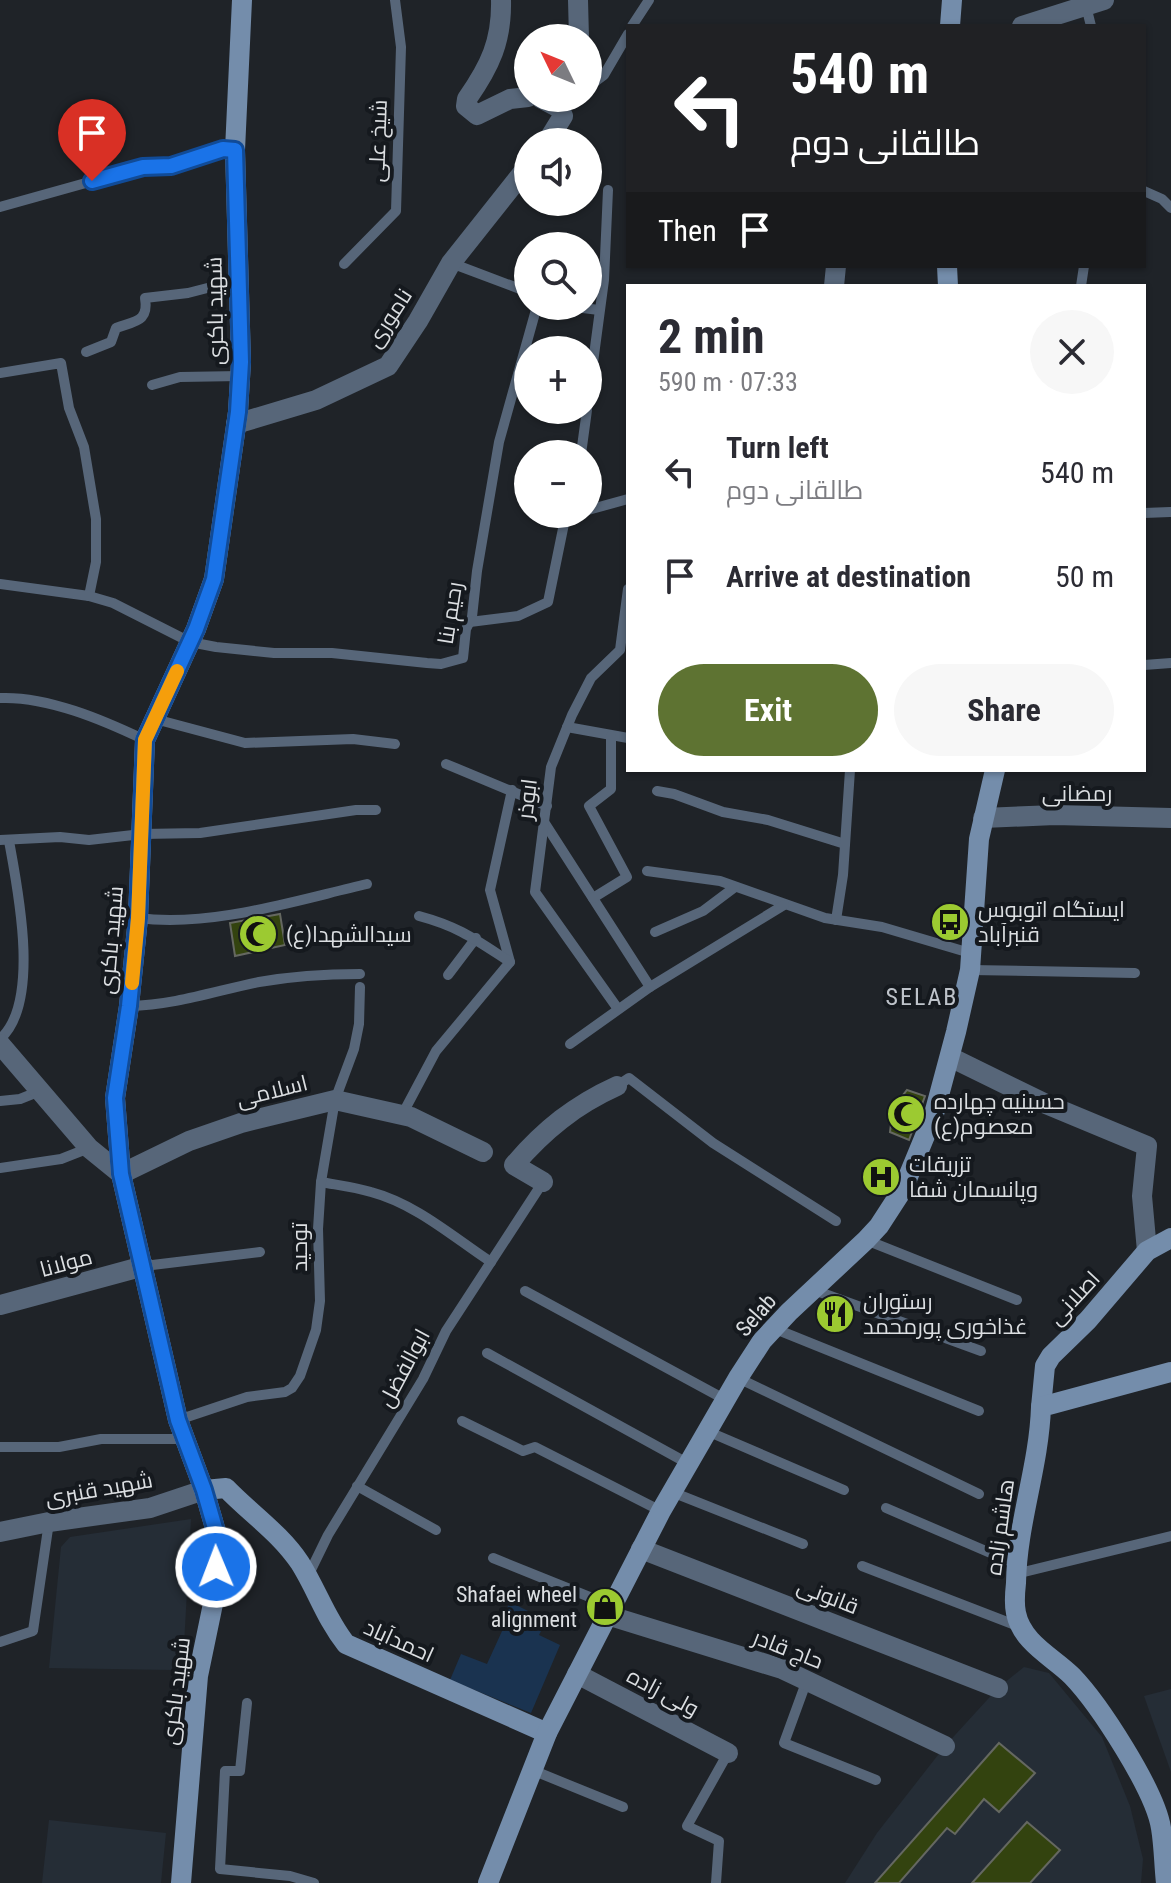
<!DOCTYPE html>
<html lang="en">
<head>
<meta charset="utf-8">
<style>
	body { margin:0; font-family:"Roboto Condensed",Cairo,sans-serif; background:#f7f7f7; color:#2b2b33; height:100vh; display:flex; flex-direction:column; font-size:30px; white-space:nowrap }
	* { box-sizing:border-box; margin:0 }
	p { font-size:26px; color:#7c7c81 }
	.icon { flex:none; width:44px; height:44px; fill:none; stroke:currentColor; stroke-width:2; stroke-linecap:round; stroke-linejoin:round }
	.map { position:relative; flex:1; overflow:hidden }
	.drawer { position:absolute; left:626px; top:284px; width:520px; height:488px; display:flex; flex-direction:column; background:#fff; border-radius:0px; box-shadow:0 2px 6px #0004 }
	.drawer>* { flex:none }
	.guide { position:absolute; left:626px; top:24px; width:520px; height:244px; border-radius:0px; box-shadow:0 2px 6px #0004; background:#202124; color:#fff; overflow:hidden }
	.needle { width:52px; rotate:313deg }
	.fabs { position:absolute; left:514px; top:24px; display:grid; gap:16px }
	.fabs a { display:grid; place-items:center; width:88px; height:88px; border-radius:50%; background:#fff; box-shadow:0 2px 6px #0004; font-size:40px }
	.pin { position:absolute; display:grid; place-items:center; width:68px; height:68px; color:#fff; margin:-82px -34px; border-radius:50% 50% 50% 0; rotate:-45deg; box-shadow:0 0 8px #0007 }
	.pin .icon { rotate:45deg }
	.me { position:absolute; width:88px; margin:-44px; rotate:359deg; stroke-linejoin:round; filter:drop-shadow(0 0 6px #0008) }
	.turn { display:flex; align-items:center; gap:28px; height:168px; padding:0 32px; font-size:36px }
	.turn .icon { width:104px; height:104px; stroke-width:2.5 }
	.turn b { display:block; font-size:56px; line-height:68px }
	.then { display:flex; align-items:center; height:76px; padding:0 32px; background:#0003; gap:16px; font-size:30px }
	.round { display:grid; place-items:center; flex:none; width:84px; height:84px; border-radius:42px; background:#f7f7f7 }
	.headline { display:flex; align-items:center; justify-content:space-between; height:136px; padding:0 32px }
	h1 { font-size:48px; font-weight:700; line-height:60px }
	.button { display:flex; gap:16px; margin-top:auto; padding:16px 32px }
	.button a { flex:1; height:92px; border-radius:48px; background:#5e7332; color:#fff; font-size:32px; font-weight:700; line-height:92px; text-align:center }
	.button a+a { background:#f7f7f7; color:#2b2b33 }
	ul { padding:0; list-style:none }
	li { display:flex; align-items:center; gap:24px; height:104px; padding:0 32px }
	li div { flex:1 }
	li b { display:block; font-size:30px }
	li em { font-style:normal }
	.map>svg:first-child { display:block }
</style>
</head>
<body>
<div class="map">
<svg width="1171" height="1883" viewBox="0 0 1171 1883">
	<rect width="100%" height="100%" fill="#1f2328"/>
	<g fill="#252d36">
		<polygon points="191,1519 183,1663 173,1670 49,1668 61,1547 70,1537"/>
		<polygon points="1024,1667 1049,1673 1102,1737 1130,1806 1143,1859 1141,1883 845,1883 877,1833 945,1746 998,1688"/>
		<polygon points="1171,1689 1171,1772 1144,1696"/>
		<polygon points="49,1820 166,1833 161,1883 42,1883"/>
	</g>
	<polygon fill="#1a3350" points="510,1602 536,1615 532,1623 542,1629 539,1635 560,1645 531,1713 450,1680 461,1654 487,1664 503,1629 498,1626"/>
	<g fill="#33430f" stroke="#656861" stroke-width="2">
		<polygon points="280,914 285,945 235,956 230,923"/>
		<polygon points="907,1090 925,1096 909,1140 890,1132 893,1108"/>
		<polygon points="999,1743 1035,1773 999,1812 984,1799 955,1834 947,1828 899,1883 875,1883"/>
		<polygon points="1027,1822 1060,1850 1030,1883 972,1883"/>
	</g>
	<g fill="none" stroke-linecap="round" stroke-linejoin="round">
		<g stroke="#576679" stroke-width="10">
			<polyline points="1086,6 1091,26"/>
			<polyline points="632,26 649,0"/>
			<polyline points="588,87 604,75 628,34"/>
			<polyline points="559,108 573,98"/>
			<polyline points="1144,191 1162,199 1171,208"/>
			<polyline points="0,207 143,167 171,166 223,149 235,150"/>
			<polyline points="451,263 528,292"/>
			<polyline points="344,264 396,211 401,47 395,0"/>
			<polyline points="1081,286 1084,266"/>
			<polyline points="567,306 599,310"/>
			<path d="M86 352 111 342 116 328C135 321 149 322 145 298L188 293 219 285 239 288"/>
			<polyline points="0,373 61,363 69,408 84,447 96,519 96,562 89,596"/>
			<polyline points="152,385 180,377 240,376"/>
			<polyline points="588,400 604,280 608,190"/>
			<polyline points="581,454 587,410"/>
			<polyline points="588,510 628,499"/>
			<polyline points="1144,513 1170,512"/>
			<polyline points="0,584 89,596 113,603 190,642 216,647 274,653 332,653 427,663 441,664 463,658 466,629 472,617 477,571 499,442 537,306"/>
			<polyline points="470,622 518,616 548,602 566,514"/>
			<polyline points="1144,665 1171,663"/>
			<path d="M0 698C47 696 103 720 145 740"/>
			<polyline points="155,719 245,743 353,739 395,744"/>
			<polyline points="567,727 628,738"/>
			<polyline points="446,764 547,806"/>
			<polyline points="657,791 674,794 723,812 768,820 845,844"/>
			<polyline points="544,822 650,987"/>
			<polyline points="0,840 60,837 89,840 142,834 200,833 356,810 376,810"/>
			<polyline points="647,871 720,881 825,918 882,927 970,953"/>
			<polyline points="593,898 627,877 589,806 611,789 611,736"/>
			<path d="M138 918C210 928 297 900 367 884"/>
			<polyline points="836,920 843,875 850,770"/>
			<polyline points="655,932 703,911 735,887"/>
			<polyline points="510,962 490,890 512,790"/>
			<polyline points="970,970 1135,973"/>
			<polyline points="448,975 476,938"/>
			<path d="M129 1006C175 1005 215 991 259 982 293 976 326 974 360 974"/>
			<polyline points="618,1009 535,892 551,767 572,715 591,678 620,650 628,589"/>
			<path d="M0 1039C41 1003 18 890 9 841"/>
			<polyline points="570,1044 650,987 784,905"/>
			<polyline points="617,1086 629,1078 713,1143 836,1221"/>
			<polyline points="0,1101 20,1099 40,1091"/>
			<path d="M402 1115 436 1051 510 962C476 940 460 927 419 916"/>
			<polyline points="0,1168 61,1159 89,1148"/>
			<path d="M321 1182C337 1185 354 1187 371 1192 416 1204 453 1237 491 1262"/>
			<polyline points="866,1240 1017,1300"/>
			<polyline points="144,1266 260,1252"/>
			<polyline points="814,1290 981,1351"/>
			<polyline points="525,1291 726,1400"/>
			<polyline points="773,1328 979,1411"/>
			<polyline points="487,1353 689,1464"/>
			<polyline points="738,1378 979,1494"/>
			<polyline points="178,1420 247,1397 285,1392 292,1388 300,1376 316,1330 320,1301 318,1229 321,1182 335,1100 354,1049 359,1024 360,987"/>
			<polyline points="462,1421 523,1451 535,1447 661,1511"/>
			<polyline points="707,1431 844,1490"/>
			<polyline points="0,1447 59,1447 101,1439 185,1439"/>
			<polyline points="357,1486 436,1530"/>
			<polyline points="672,1492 803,1544"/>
			<polyline points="886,1508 1016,1564"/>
			<polyline points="493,1558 612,1606"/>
			<polyline points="862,1566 1020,1627"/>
			<polyline points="1016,1574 1171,1536"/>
			<polyline points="308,1576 328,1535 423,1379 446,1331 543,1182"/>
			<polyline points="0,1642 33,1631 49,1522"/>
			<polyline points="807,1680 784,1743 876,1780"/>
			<polyline points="247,1703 240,1771 225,1771 220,1869 290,1876 314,1883"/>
			<polyline points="532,1770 623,1807"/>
			<polyline points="716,1883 719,1841 687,1826 728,1753"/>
		</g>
		<g stroke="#576679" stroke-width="20">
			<path d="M501 0C502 41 490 66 467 99L466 106 477 115 510 99 528 97"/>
			<polyline points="578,0 579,38"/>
			<polyline points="1022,26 1104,0"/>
			<polyline points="540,98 559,108 563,116 547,142"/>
			<polyline points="834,286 836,266"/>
			<polyline points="236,424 316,400 388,366 418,321 451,263 528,166"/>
			<polyline points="983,818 1055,815 1171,818"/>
			<polyline points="0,1044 89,1148 121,1174 189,1141 241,1123 335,1100 411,1117 483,1152"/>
			<polyline points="950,1057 1046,1104 1147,1146 1142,1196 1147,1251"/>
			<path d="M543 1182 514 1165C544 1130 575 1105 617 1086"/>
			<polyline points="0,1305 144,1266"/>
			<polyline points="0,1532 49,1522 150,1508 204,1490"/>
			<polyline points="641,1549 998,1688"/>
			<polyline points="607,1615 782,1669 945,1746"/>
			<polyline points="577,1674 728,1753"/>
		</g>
		<g stroke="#748dab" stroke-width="20">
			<polyline points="950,26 952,0"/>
			<polyline points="947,266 948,286"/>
			<polyline points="1041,1407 1045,1366 1051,1356 1088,1320 1147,1251 1171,1238"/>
			<path d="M204 1490 226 1488C251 1514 280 1533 300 1563 317 1590 326 1619 346 1644L547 1733"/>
			<polyline points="181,1883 198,1676 214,1599 217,1535 204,1490 178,1420 121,1174 115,1098 129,1006 138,918 145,740 196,629 214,579 238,412 241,362 235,150 242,0"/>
			<polyline points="488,1883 547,1733 661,1511 738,1378 762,1341 789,1312 866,1240 879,1226 903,1189 934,1114 956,1032 970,970 979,839 995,770"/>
			<path d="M1166 1883C1164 1865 1164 1846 1161 1828 1155 1790 1099 1704 1072 1676 1053 1657 1022 1643 1016 1613 1014 1604 1015 1592 1016 1583 1017 1523 1039 1467 1041 1407L1171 1372"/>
		</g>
	</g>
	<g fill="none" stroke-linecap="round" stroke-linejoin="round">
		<defs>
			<polyline id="route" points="92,181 143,167 171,166 223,149 235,150 241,362 238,412 214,579 196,629 145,740 138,918 129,1006 115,1098 121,1174 178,1420 204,1490 217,1535 216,1567"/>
		</defs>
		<use href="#route" stroke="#114b97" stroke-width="20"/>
		<use href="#route" stroke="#1a73e8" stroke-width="14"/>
		<polyline stroke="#f59e0b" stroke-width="14" points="132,983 138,918 145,740 177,671"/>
	</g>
	<defs>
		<symbol id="bus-disc" viewBox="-11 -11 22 22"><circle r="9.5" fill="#9cca31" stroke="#15191e"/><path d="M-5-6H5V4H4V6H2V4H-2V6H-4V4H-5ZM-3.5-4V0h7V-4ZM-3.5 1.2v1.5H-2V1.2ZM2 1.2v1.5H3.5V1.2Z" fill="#111"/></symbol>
		<symbol id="mosque-disc" viewBox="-11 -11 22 22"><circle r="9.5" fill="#9cca31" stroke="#15191e"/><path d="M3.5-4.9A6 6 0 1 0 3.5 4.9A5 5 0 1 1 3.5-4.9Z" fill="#111"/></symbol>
		<symbol id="hospital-disc" viewBox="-11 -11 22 22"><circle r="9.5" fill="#9cca31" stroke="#15191e"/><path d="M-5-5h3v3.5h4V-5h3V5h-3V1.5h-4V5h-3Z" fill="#111"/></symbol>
		<symbol id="restaurant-disc" viewBox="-11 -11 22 22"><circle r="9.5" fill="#9cca31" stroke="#15191e"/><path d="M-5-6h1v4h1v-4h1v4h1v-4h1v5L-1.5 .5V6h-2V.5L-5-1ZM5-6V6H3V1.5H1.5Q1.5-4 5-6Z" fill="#111"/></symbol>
		<symbol id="shop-disc" viewBox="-11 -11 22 22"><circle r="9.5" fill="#9cca31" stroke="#15191e"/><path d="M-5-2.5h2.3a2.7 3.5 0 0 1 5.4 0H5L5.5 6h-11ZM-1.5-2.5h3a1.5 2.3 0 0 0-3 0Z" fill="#111"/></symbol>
	</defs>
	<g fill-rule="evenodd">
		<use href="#bus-disc" x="928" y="900" width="44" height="44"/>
		<use href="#mosque-disc" x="236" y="912" width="44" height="44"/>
		<use href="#mosque-disc" x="884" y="1092" width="44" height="44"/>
		<use href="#hospital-disc" x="859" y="1155" width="44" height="44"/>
		<use href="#restaurant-disc" x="813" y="1292" width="44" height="44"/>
		<use href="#shop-disc" x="583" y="1585" width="44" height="44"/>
	</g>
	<g text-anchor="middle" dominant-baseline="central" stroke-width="8" stroke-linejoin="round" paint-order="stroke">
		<g font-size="22" fill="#dbdee1" stroke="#15191e">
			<text transform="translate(378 141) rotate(-88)">شیخ علی</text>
			<text transform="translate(215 311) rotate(-91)">شهید باکری</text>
			<text transform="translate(389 318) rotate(-57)">ناموری</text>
			<text transform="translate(450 613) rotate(-81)">رحیم بنا</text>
			<text x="1077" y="793">رمضانی</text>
			<text transform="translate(527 799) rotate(-83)">ابوذر</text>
			<text transform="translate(111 940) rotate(-85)">شهید باکری</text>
			<text transform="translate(272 1091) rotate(-14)">اسلامی</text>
			<text transform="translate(299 1247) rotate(-90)">توحید</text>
			<text transform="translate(66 1263) rotate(-15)">مولانا</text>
			<text transform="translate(1074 1298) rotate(-47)">اصلانی</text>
			<text transform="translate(756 1315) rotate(-49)">Selab</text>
			<text transform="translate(404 1368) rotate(-62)">ابوالفضل</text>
			<text transform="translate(99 1489) rotate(-10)">شهید قنبری</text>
			<text transform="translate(1000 1527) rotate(-82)">هاشم زاده</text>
			<text transform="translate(828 1596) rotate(21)">قانونی</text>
			<text transform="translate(399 1641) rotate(24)">احمدآباد</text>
			<text transform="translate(788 1649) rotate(21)">حاج قادر</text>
			<text transform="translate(176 1691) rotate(-83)">شهید باکری</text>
			<text transform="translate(663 1692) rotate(28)">ولی زاده</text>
		</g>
		<g font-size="22" fill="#dbdee1" stroke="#15191e" text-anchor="start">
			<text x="978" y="909">ایستگاه اتوبوس<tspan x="978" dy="25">قنبرآباد</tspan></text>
			<text x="286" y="934">سیدالشهدا(ع)</text>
			<text x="934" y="1101">حسینیه چهارده<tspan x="934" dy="25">معصوم(ع)</tspan></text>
			<text x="909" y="1164">تزریقات<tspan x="909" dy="25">وپانسمان شفا</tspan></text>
			<text x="863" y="1301">رستوران<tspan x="863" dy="25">غذاخوری پورمحمد</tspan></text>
			<text x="577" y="1594" text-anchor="end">Shafaei wheel<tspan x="577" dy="25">alignment</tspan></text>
		</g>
		<g font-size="24" letter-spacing="2" fill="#bec3ca" stroke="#15191e">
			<text x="922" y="997">SELAB</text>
		</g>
	</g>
</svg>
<div class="fabs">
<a><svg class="needle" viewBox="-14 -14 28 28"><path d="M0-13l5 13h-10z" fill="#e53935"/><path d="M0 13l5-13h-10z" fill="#7c7c81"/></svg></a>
<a><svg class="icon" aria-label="sound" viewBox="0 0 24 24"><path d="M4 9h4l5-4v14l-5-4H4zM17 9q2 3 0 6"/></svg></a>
<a><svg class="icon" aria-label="search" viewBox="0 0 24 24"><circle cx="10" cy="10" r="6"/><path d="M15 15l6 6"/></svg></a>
<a>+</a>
<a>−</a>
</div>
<div class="pin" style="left:92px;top:181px;background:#d93025"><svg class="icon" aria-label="arrive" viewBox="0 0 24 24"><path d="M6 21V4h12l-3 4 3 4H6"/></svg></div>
<svg class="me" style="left:216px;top:1567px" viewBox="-20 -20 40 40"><circle r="17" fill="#1a73e8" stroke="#fff" stroke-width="3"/><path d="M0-11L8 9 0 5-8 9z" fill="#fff"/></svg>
<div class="guide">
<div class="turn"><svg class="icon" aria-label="left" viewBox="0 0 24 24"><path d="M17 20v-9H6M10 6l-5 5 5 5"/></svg><div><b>540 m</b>طالقانی دوم</div></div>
<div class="then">Then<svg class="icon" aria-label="arrive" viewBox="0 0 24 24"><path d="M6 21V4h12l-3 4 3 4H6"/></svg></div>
</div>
<section class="drawer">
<div class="headline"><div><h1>2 min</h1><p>590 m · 07:33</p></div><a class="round"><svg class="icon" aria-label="close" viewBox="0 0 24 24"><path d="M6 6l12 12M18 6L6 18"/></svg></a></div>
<ul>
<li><svg class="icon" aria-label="left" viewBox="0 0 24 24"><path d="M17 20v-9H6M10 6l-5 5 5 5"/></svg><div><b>Turn left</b><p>طالقانی دوم</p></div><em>540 m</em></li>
<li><svg class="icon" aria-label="arrive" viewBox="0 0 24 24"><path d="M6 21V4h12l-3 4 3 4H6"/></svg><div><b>Arrive at destination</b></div><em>50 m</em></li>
</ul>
<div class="button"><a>Exit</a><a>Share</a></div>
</section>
</div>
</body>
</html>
